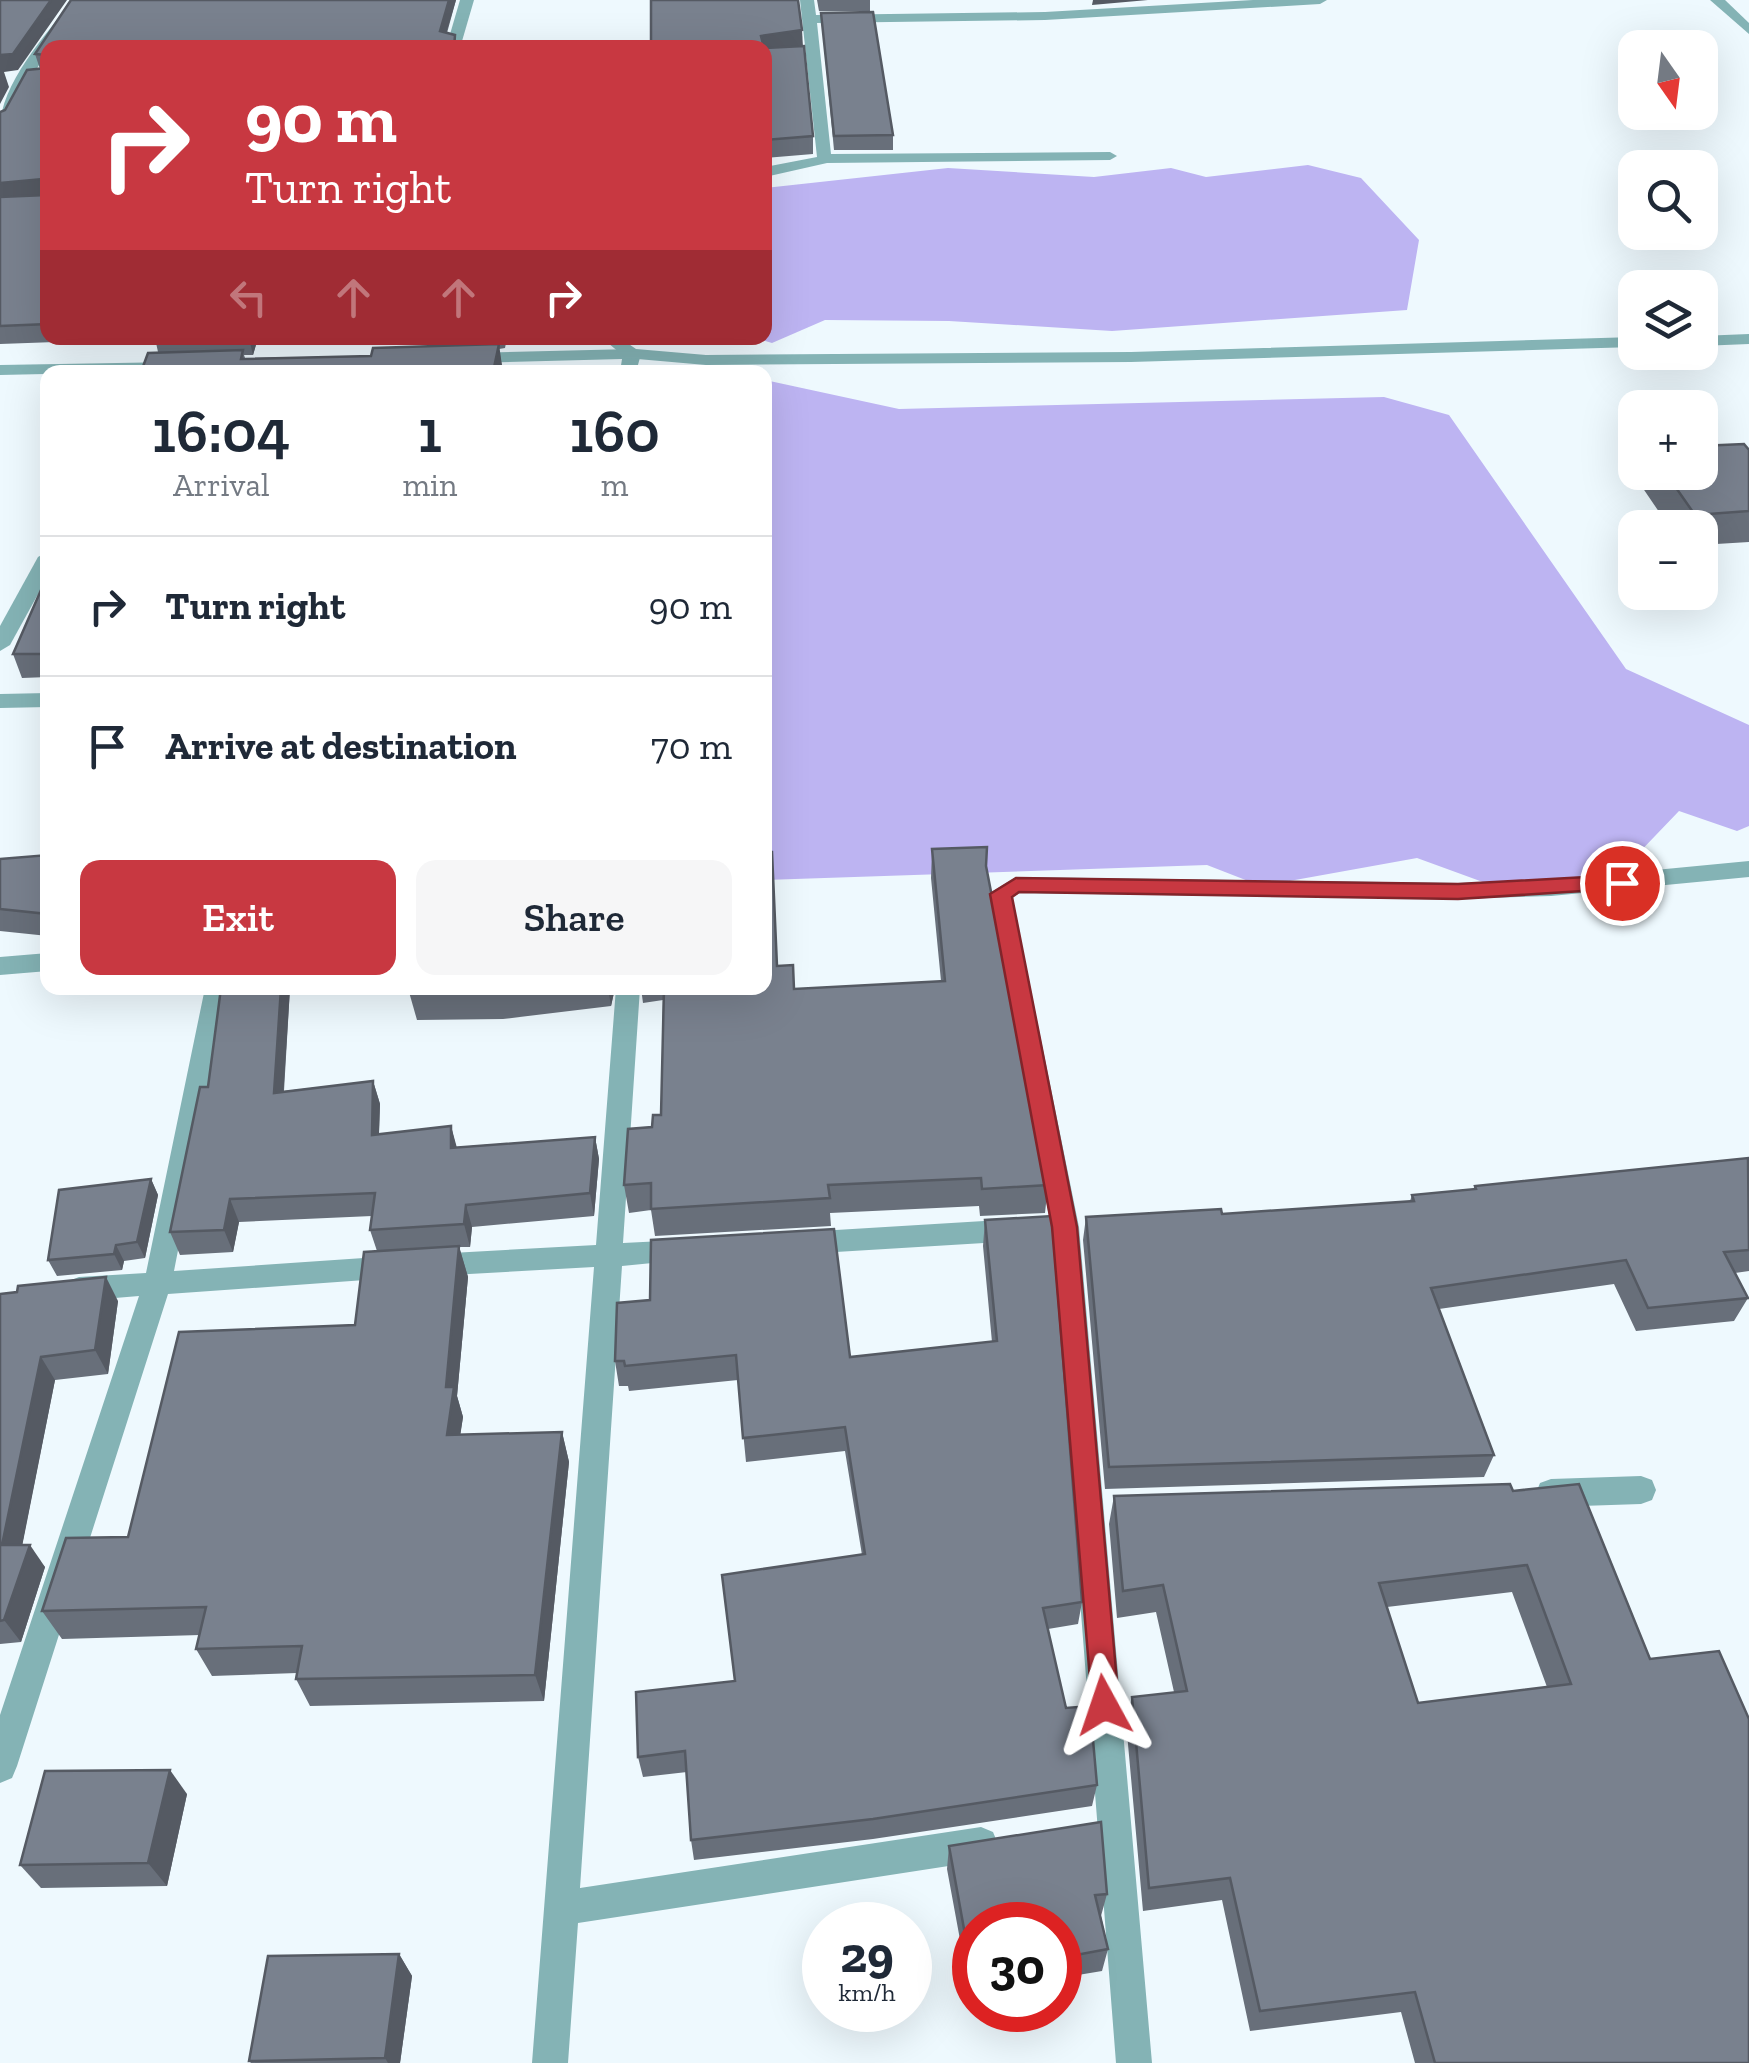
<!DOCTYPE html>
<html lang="en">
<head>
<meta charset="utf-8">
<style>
	body { margin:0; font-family:"Zilla Slab",serif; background:#f6f6f7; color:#1f2937; height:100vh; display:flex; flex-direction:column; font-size:38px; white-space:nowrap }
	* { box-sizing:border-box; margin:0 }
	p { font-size:32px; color:#747a83 }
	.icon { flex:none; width:55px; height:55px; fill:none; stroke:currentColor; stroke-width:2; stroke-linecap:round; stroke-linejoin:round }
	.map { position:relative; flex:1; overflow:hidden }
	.details { position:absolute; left:40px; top:365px; width:732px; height:630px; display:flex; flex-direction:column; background:#fff; border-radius:20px; box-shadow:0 10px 40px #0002 }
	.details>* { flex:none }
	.hud { position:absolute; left:40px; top:40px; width:732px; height:305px; border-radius:20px; box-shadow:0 10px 40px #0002; background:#c83841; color:#fff; overflow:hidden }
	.needle { width:65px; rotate:166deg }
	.buttons { position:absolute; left:1618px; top:30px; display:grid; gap:20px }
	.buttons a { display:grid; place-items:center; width:100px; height:100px; border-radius:20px; background:#fff; box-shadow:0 10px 40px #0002; font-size:50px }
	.speed { position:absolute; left:802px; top:1902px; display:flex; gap:20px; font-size:50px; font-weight:700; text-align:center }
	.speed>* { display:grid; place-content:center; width:130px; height:130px; border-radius:50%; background:#fff; box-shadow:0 10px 40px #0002; line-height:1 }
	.speed small { font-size:25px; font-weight:400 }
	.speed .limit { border:15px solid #d22; background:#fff; color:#111 }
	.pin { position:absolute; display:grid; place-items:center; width:85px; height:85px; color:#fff; margin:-42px; border:5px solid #fff; border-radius:50%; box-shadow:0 2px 10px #0007 }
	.me { position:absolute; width:110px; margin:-55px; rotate:355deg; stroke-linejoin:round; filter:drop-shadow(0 0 8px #0008) }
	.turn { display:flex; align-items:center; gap:35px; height:210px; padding:0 40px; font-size:45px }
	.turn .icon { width:130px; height:130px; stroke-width:2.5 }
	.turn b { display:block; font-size:70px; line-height:85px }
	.lanes { display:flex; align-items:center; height:95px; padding:0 40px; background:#0003; justify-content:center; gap:50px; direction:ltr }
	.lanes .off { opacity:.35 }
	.eta { display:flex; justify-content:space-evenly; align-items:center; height:170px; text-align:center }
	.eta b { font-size:60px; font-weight:600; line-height:70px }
	.cta { display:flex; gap:20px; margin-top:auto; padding:20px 40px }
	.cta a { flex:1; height:115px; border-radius:20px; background:#c83841; color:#fff; font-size:40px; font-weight:600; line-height:115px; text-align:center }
	.cta a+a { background:#f6f6f7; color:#1f2937 }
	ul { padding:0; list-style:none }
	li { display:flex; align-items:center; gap:30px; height:140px; padding:0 40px; border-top:2px solid #e0e1e3 }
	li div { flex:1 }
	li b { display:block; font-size:38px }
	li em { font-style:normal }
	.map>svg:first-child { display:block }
</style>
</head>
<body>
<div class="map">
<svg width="1749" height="2063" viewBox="0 0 1749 2063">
	<rect width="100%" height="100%" fill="#eef9fe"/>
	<g fill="#bdb4f2">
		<polygon points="1308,165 1361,178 1419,240 1407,310 1112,331 949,321 825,320 772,343 755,338 765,338 765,188 948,168 1094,177 1171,168 1206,177"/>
		<polygon points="765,380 899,409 1384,397 1449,415 1626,669 1749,725 1749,826 1737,831 1679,811 1608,885 1502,889 1417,858 1261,886 1207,865 765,880"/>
	</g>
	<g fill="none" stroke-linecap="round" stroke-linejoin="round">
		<g fill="#84b3b5" fill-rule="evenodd">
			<path d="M72 0H86L52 48H48L7 125 0 129C0 83 46 36 72 0Z"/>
			<polygon points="460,0 474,0 460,48 446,48"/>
			<polygon points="800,0 814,0 816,15 1045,12 1253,0 1327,0 1320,4 1045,20 817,23 831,154 1110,152 1117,156 1110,160 827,163 765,177 765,167 817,157"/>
			<polygon points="1710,0 1725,0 1749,23 1749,34"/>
			<polygon points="632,349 641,354 636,372 620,372 622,359 470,363 461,358 470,353"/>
			<polygon points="175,362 184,367 181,371 0,375 0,365"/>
			<polygon points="48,551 48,576 10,645 0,651 0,626 38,557"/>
			<polygon points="48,693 48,707 0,708 0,694"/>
			<polygon points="1749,861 1749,877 1551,896 1458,899 1020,893 1012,897 1079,1227 1152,2063 1116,2063 1051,1227 988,894 1016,877 1458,883 1551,880"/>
			<polygon points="48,953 48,971 0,975 0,957"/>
			<polygon points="205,988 229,988 174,1271 393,1256 403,1259 407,1267 403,1275 393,1278 168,1294 17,1766 12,1778 0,1783 0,1715 139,1296 79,1301 69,1297 65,1289 69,1281 79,1277 146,1273"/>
			<polygon points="616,988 640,988 623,1243 683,1240 693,1243 697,1251 693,1259 622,1266 580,1888 981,1827 993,1832 998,1844 993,1856 981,1861 578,1923 568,2063 532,2063 594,1267 433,1276 423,1273 419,1265 423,1257 433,1254 596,1245"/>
			<polygon points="1017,1219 1027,1222 1031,1230 1027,1238 1017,1241 803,1254 793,1251 789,1243 793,1235 803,1232"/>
			<polygon points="1641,1476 1652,1480 1656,1490 1652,1500 1641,1504 1551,1507 1540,1503 1536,1493 1540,1483 1551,1479"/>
		</g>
		<g fill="#84b3b5" fill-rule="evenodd">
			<polygon points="1749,334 1749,344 1700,346 1700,336"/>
			<polygon points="1635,337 1635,347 1131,362 706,365 626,358 602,338 620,338 636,349 706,355 1131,352"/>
		</g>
	</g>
	<g fill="#686f7a" fill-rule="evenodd">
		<polygon points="71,0 456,0 447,33 455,35 457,48 48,48 48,338 85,338 83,341 0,344 0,112 5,110 40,69 35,54"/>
		<polygon points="817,0 870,0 870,11 819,11"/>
		<polygon points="821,13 893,135 893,150 834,150"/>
		<polygon points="803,46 813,136 813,154 765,158 765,48"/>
		<polygon points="155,338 258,338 253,355 244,355 245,358 371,356 455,345 453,338 507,338 505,348 499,349 502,366 141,372 158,352"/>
		<polygon points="1749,450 1749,542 1700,545 1700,528 1670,528 1638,481 1641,472 1700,472"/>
		<polygon points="48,574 48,677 22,678 13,654"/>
		<polygon points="932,849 986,866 1048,1185 1045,1213 980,1216 979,1206 830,1213 831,1226 655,1236 651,1210 629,1213 624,1185 652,1127 661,1115 663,1000 643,1003 641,988 794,989 941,981 931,878"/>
		<polygon points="48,855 48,936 0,931 0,859"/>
		<polygon points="221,988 290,988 284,1091 373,1081 380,1104 379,1134 451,1126 456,1147 595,1137 599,1159 594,1216 472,1227 470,1247 459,1247 468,1277 457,1396 463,1417 460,1435 562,1432 569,1462 544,1701 310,1706 296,1679 297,1673 212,1676 196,1649 200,1635 62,1639 42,1611 128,1537 355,1325 377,1251 370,1230 372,1216 239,1222 233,1252 180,1255 170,1232 208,1087"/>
		<polygon points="410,988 615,988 611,1006 503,1019 417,1020 409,992"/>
		<polygon points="1749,1159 1749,1271 1735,1273 1748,1298 1734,1321 1636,1331 1614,1284 1439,1309 1494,1455 1484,1477 1105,1489 1083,1240 1086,1217 1222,1214 1410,1201 1412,1195 1473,1189 1475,1186"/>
		<polygon points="151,1179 158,1195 145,1258 124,1261 122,1270 57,1276 48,1260"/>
		<polygon points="985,1220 1082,1602 1078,1624 1048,1629 1066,1708 1097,1785 1092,1806 873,1839 694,1860 691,1840 687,1772 643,1777 638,1757 735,1681 862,1555 845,1451 746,1462 738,1380 629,1391 628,1386 619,1386 615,1361 617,1303 850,1357 992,1342 983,1246"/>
		<polygon points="0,1294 118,1301 108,1374 55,1380 22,1545 45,1567 21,1642 0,1644"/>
		<path d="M1510 1484 1749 2063H1415L1401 2012 1250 2031 1222 1900 1143 1911 1126 1722 1132 1697 1174 1692 1156 1612 1117 1618 1109 1524 1114 1496ZM1512 1592 1547 1687 1418 1703 1387 1607Z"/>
		<polygon points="187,1794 167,1886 41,1888 20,1865"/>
		<polygon points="949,1846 1107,1894 1101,1916 1108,1949 1102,1971 1060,1978 1060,1925 975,1925 975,1993 970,1994 947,1869"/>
		<polygon points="399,1954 412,1976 400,2063 251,2063 249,2061"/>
	</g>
	<g fill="#555a63">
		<polygon points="51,0 67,0 18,70 4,72 9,87 0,104 0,55"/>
		<polygon points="449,0 456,0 442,47 440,31"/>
		<polygon points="1093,0 1148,0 1092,5"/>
		<polygon points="802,30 803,47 765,52 761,36"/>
		<polygon points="42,179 48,196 0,201 0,183"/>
		<polygon points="249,338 258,338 253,355"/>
		<polygon points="499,344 502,366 501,372 493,372"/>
		<polygon points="281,988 290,988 282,1115 274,1093"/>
		<polygon points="608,988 615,988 611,1006"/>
		<polygon points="373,1081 380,1104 378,1158 372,1135"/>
		<polygon points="451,1126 457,1148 451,1148"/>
		<polygon points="595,1137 599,1159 594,1216 590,1193"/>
		<polygon points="151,1179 158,1195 145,1258 137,1242"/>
		<polygon points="230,1199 239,1222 233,1252 224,1230"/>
		<polygon points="466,1205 472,1227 470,1247 464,1224"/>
		<polygon points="116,1245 124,1261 122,1270 114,1254"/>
		<polygon points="459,1246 468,1277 457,1396 463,1417 456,1464 447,1435 446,1387"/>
		<polygon points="106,1277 118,1301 108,1374 95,1350"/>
		<polygon points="41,1357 55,1380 18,1567 2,1545"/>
		<polygon points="562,1432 569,1462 544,1701 535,1675"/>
		<polygon points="30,1545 45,1567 21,1642 4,1620"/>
		<polygon points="170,1770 187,1794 167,1886 148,1863"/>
		<polygon points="399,1954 412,1976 400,2063 388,2063 385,2058"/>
	</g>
	<g fill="#79818e" stroke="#555a63" stroke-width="2.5" fill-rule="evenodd">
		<polygon points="0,0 51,0 13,54 0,55"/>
		<polygon points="71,0 449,0 440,31 455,35 454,48 48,48 48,324 0,326 0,197 45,195 42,179 0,183 0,112 5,110 27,70 46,68 46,55 35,54"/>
		<polygon points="651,0 798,0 802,30 761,36 764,48 651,48"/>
		<polygon points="873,12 893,135 834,136 821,13"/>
		<polygon points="804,46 813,136 765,140 765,48"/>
		<polygon points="155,338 210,338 154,339"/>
		<polygon points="499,344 493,372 141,372 148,353 243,350 241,359 371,356 373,348"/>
		<polygon points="1744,444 1749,450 1749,511 1695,515 1665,472 1700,472 1700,446"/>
		<polygon points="48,574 48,654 13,654"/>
		<polygon points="987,847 986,866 1048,1185 982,1189 981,1178 828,1185 830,1198 651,1209 651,1183 624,1185 628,1129 652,1127 653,1115 661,1115 664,988 765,988 765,852 772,852 777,966 793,965 794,989 945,981 932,849"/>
		<polygon points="48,855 48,914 0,909 0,859"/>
		<polygon points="221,988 281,988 274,1093 373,1081 372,1135 451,1126 451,1148 595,1137 590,1193 466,1205 464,1224 370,1230 375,1193 230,1199 224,1230 170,1232 200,1087 208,1087"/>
		<polygon points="410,988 524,988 497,991 409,992"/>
		<polygon points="1748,1158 1749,1250 1724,1252 1748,1298 1648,1308 1626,1260 1431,1288 1494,1455 1109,1467 1086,1217 1221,1209 1222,1214 1414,1201 1412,1195 1476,1189 1475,1186"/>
		<polygon points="151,1179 137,1242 116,1245 114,1254 48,1260 59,1190"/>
		<polygon points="1052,1216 1082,1602 1043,1608 1066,1708 1090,1706 1097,1785 873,1819 691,1840 685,1751 638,1757 636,1692 735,1681 722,1575 865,1554 845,1427 743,1438 736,1355 625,1366 624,1361 615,1361 617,1303 650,1300 651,1240 834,1229 850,1357 997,1341 985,1220"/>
		<polygon points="459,1246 446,1387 454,1387 447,1435 562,1432 535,1675 296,1679 302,1646 196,1649 206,1607 42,1611 66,1538 128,1537 179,1332 355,1325 364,1252"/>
		<polygon points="106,1277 95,1350 41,1357 2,1545 30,1545 4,1620 0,1621 0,1294 17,1292 18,1286"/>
		<path d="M1510 1484 1513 1491 1579 1484 1650 1659 1719 1651 1749 1719V2063H1435L1415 1992 1260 2011 1230 1878 1149 1888 1132 1697 1187 1691 1163 1585 1123 1591 1114 1496ZM1527 1565 1571 1684 1418 1703 1379 1583Z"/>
		<polygon points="170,1770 148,1863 20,1865 45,1771"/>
		<polygon points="1101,1822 1107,1894 1095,1895 1108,1949 1060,1958 1060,1925 975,1925 975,1972 972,1973 949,1846"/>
		<polygon points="399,1954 385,2058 249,2061 268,1956"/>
	</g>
	<polygon fill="#c83841" stroke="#82242a" stroke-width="2.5" points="1622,875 1629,878 1629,888 1458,899 1019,892 1012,897 1077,1227 1119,1705 1114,1715 1104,1719 1093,1715 1052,1227 990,894 1016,878 1458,884"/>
</svg>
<div class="buttons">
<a><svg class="needle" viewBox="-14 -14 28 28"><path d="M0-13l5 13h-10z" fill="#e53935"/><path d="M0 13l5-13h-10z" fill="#747a83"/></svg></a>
<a><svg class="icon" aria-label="search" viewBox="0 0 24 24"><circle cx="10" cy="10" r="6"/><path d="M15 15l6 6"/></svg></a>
<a><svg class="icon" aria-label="layers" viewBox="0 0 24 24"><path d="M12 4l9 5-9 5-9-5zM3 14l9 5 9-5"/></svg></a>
<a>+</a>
<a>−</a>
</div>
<div class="speed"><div>29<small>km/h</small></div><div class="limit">30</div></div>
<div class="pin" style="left:1622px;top:883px;background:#d93025"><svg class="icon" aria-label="arrive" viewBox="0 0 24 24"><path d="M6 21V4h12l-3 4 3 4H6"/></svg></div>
<svg class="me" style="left:1104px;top:1705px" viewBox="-20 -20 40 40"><path d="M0-17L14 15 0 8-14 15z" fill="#c83841" stroke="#fff" stroke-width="4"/></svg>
<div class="hud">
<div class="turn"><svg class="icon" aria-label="right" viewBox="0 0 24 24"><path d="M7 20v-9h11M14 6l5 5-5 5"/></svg><div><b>90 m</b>Turn right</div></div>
<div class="lanes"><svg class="icon off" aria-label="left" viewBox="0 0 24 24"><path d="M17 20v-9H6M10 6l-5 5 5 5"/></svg><svg class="icon off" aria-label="ahead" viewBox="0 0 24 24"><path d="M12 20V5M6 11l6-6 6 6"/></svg><svg class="icon off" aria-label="ahead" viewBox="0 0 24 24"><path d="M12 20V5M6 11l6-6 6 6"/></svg><svg class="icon" aria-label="right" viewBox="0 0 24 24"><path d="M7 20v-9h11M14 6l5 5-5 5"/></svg></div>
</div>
<section class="details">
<div class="eta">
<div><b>16:04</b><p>Arrival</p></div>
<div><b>1</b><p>min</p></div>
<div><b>160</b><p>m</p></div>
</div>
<ul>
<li><svg class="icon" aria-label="right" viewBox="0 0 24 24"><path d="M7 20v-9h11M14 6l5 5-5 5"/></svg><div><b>Turn right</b></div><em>90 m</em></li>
<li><svg class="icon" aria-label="arrive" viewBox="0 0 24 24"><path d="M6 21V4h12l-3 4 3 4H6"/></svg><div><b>Arrive at destination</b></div><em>70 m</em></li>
</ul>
<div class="cta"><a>Exit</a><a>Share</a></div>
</section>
</div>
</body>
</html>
